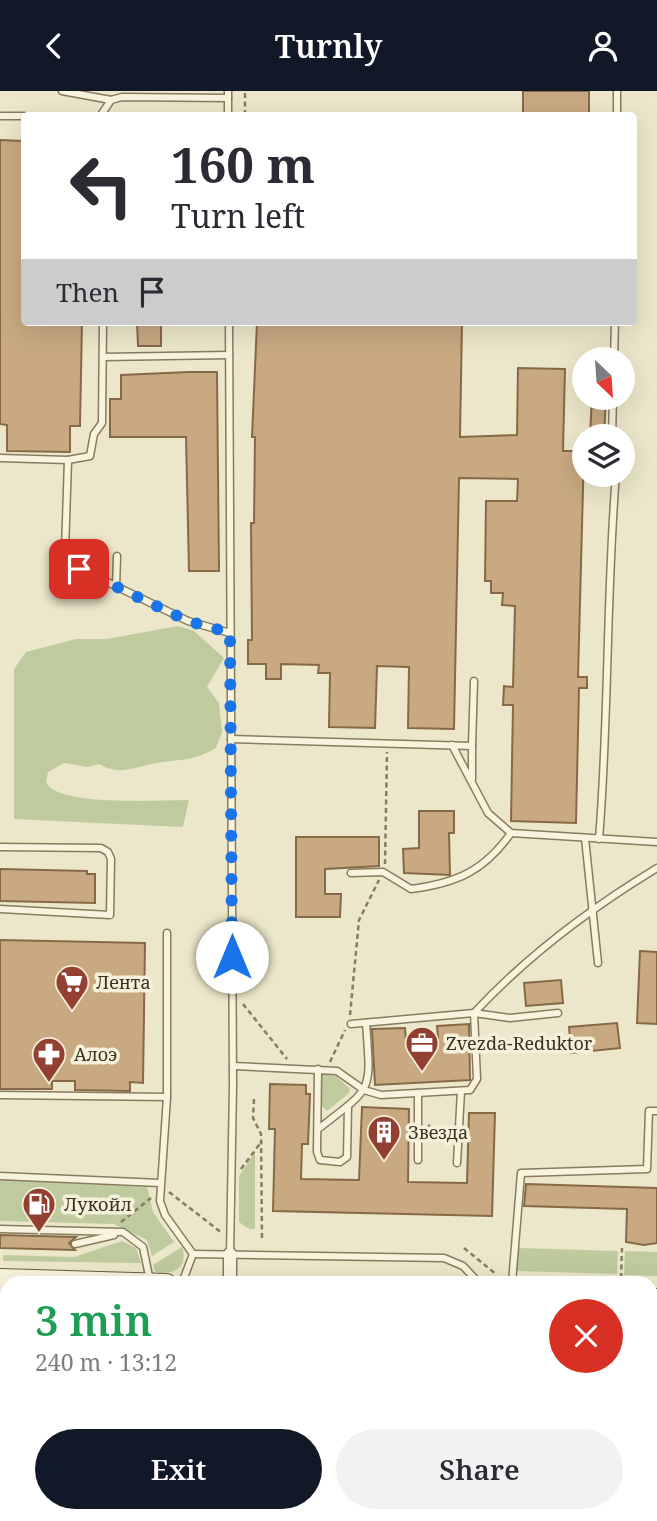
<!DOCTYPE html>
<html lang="en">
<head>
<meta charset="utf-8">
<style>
	body { margin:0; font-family:"Noto Serif",serif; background:#f2f2f3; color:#2b2b33; height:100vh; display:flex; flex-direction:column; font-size:26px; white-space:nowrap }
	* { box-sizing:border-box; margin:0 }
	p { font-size:23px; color:#7c7c81 }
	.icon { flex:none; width:38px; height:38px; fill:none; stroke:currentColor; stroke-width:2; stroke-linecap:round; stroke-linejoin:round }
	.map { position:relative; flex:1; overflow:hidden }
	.side { position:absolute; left:0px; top:1185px; width:658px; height:247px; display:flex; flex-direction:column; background:#fff; border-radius:21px 21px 0 0; box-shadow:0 7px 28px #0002 }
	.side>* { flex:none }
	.banner { position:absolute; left:21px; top:21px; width:616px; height:214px; border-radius:7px; box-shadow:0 7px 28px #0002; background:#fff; color:#2b2b33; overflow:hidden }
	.needle { width:46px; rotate:155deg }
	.controls { position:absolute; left:572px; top:256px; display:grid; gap:14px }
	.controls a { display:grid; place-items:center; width:63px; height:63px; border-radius:50%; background:#fff; box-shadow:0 7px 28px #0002; font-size:35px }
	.pin { position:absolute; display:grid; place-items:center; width:60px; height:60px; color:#fff; margin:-30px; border-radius:14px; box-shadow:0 4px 10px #0006 }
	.me { position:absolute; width:77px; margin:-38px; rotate:0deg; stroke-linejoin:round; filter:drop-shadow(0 0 5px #0008) }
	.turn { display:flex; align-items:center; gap:24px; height:147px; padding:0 35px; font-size:32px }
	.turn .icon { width:91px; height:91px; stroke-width:2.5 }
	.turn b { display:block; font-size:49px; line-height:60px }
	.then { display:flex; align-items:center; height:66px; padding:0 35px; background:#0003; gap:14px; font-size:26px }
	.round { display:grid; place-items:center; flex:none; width:74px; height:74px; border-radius:37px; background:#f2f2f3 }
	.head { display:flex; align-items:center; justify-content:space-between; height:119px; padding:0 35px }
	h1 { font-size:42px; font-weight:600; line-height:52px; color:#1e9e55 }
	.cta { display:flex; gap:14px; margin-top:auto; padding:14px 35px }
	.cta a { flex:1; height:80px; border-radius:42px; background:#111827; color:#fff; font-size:28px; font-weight:600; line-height:80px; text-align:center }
	.cta a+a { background:#f2f2f3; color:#2b2b33 }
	header { display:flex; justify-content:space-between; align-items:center; height:91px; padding:0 35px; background:#111827; color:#fff; font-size:32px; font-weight:600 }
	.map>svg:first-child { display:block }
</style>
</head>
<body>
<header><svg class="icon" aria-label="back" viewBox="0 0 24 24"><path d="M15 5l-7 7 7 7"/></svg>Turnly<svg class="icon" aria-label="person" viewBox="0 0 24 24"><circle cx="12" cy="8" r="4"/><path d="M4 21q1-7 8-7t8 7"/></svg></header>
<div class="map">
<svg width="657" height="1430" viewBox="0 0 657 1430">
	<rect width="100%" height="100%" fill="#ece7ca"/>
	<g fill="#bfca9e">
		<path d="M178 535 194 540 224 567 207 596 219 612 222 641 216 657C193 670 183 668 157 672 135 675 121 686 99 673L88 676 64 672 48 681 46 691C56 716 163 709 189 709L183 736 14 728V578L26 561 76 548H107Z"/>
		<polygon points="322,983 336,985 350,998 348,1003 327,1020 322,1015"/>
		<polygon points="255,1061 255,1138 249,1138 239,1131 239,1085"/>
		<polygon points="0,1089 147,1096 153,1121 174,1151 152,1165 147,1149 114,1133 0,1130"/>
		<polygon points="122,1150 136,1157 141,1172 3,1170 3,1164 74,1166"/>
		<path d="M182 1156C189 1178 173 1184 155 1181L153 1174Z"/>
		<polygon points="518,1157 618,1160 617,1183 517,1180"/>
		<polygon points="625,1160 657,1161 657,1185 624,1184"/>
	</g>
	<g fill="#c8a982" stroke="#866946" stroke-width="2">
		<rect x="523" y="0" width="66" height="24"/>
		<polygon points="0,49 24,50 24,231 82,231 80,335 70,335 70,361 7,360 7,334 0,333"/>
		<polygon points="137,231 161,231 161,255 138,255"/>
		<polygon points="257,231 462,231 460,346 517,344 518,277 565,278 563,360 584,360 578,586 587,586 587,597 579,597 576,732 511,730 513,614 503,614 504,595 513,596 515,515 502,514 503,502 491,502 491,490 485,490 486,410 517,410 518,388 459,387 454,638 408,637 409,576 377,575 375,637 329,636 330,582 318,582 319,574 281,573 281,588 266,588 266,573 248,573 248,549 252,549 251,432 254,432 255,346 252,346"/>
		<polygon points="189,281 217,281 219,480 189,480 186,346 110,346 110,308 121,308 121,284"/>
		<polygon points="592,306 606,306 604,345 590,345"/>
		<polygon points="419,720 454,720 454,742 449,742 450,784 404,782 403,758 419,757"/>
		<polygon points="296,746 379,746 379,775 325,778 325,803 341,803 340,826 296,826"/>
		<polygon points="0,778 87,780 87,783 95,783 95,812 0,810"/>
		<polygon points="0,849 145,852 143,992 130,991 130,1000 75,999 75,990 52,990 52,998 0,998"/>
		<polygon points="640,860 657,861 657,933 637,932"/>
		<polygon points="561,889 563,912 526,915 524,892"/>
		<polygon points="617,932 620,957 571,962 569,936"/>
		<polygon points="469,933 470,989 375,994 372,938 405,937 406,949 438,947 437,935"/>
		<polygon points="270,993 306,994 306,1003 310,1003 308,1053 302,1053 301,1088 359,1089 362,1016 409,1018 408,1091 467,1092 469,1022 495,1022 492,1125 273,1120 275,1038 269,1038"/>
		<polygon points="526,1093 657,1097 657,1152 644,1154 626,1151 627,1118 524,1115"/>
		<polygon points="0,1144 76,1146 69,1152 75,1159 0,1157"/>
	</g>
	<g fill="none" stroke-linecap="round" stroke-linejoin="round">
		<defs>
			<g id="service">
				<polyline points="62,0 111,9"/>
				<polyline points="101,24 111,9 122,6 228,7"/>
				<polyline points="228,24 228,0"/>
				<polyline points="617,24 617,0"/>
				<polyline points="0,25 24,25"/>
				<polyline points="229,231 233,995 230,1163"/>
				<polyline points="103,266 229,264"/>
				<polyline points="614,268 615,231"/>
				<polyline points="612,345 613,306"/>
				<polyline points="0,367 68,369 90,365 94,343 102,332 103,231"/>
				<polyline points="68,369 65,460 72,474 188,530 230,542"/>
				<polyline points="116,496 117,465"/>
				<polyline points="231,648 472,655 474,590"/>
				<polyline points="452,654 488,722 511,742 657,751"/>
				<polyline points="472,688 472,655"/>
				<polyline points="585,747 598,872"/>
				<path d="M599 748C609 627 606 505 616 383"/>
				<path d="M351 782 383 781 411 798C457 792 484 780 511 742"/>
				<polyline points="0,818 110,824 111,768 108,761 101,757 0,756"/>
				<polyline points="167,842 167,1006 160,1110 165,1124 193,1163"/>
				<path d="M351 933 474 922C527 865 591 817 657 777"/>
				<polyline points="233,975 337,980 364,999 381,1004 470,999 477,988 474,922 510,927 558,922"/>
				<polyline points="318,978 317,1061 320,1069 340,1071 347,1066 348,1015"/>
				<polyline points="418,1002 418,1069"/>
				<polyline points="0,1004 167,1006"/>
				<path d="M318 1038C374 995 371 1002 366 932"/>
				<polyline points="457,1072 461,1000"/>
				<polyline points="0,1085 160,1092"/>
				<polyline points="0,1138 123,1141 143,1156 150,1190"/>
				<polyline points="75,1153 114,1144"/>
				<polyline points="193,1163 444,1167 463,1175 479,1192"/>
				<polyline points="182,1192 193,1163"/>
				<polyline points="512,1192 521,1082 647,1078 649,1020 657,1020"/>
				<polyline points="651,1259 657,1259"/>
				<polyline points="651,1356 657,1356"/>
				<polyline points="504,1430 504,1424"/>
				<polyline points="589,1430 589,1424"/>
			</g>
			<g id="minor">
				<polyline points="230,1163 230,1192"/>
				<polyline points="231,1430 232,1424"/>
			</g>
			<g id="secondary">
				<polyline points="0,1187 167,1192"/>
				<polyline points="0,1202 7,1202"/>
				<polyline points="651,1207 657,1207"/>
				<polyline points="651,1223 657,1223"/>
			</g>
		</defs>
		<use href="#service" stroke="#887b5f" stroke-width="9"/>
		<use href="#minor" stroke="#887b5f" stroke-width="15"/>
		<use href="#secondary" stroke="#6a5c42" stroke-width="20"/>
		<g stroke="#887b5f" stroke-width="2.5" stroke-dasharray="5 3.5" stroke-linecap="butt">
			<polyline points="245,24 245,0"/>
			<polyline points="385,773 387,661"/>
			<polyline points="243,913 287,968"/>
			<polyline points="350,924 359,829 379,789"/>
			<polyline points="330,971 345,939"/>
			<polyline points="254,1008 253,1027 261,1043 262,1148"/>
			<polyline points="428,1034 449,1053"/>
			<polyline points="241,1078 262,1050"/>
			<polyline points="169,1101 222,1142"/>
			<polyline points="121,1131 151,1107"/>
			<polyline points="464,1157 497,1184"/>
			<polyline points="621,1187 622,1157"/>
			<polyline points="651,1278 657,1278"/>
			<polyline points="656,1296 656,1285"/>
			<polyline points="655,1322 655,1338"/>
			<polyline points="651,1383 657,1380"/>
			<polyline points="651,1401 657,1402"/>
			<polyline points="600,1427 615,1424"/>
			<polyline points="515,1430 515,1424"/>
			<polyline points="524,1430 524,1424"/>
			<polyline points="625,1430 625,1424"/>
		</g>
		<use href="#service" stroke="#f7f3dd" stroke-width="6"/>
		<use href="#minor" stroke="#f7f3dd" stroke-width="12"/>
		<use href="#secondary" stroke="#f7f3dd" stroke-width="18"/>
	</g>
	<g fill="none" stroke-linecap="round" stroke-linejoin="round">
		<polyline stroke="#1a73e8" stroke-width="12" stroke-dasharray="0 21.6" points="79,478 188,530 230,542 232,866"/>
	</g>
	<defs>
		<symbol id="supermarket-pin" viewBox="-11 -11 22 30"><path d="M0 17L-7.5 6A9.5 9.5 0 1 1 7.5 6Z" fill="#934033" stroke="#f4f0d9"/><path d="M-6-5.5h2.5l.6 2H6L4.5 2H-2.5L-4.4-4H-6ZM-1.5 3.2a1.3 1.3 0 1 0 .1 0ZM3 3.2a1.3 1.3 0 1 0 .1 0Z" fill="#fff"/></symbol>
		<symbol id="office-pin" viewBox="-11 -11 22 30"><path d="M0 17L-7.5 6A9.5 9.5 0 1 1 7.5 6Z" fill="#934033" stroke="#f4f0d9"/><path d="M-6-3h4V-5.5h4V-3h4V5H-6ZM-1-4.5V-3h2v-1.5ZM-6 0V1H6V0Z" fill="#fff"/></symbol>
		<symbol id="pharmacy-pin" viewBox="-11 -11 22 30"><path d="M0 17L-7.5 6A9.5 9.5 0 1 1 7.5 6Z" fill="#934033" stroke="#f4f0d9"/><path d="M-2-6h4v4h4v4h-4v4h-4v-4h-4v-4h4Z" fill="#fff"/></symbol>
		<symbol id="building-pin" viewBox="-11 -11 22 30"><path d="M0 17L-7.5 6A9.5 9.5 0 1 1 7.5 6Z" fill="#934033" stroke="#f4f0d9"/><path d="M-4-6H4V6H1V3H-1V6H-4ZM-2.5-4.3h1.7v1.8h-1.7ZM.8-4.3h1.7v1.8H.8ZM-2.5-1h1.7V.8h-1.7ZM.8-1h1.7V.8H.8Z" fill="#fff"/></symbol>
		<symbol id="fuel-pin" viewBox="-11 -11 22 30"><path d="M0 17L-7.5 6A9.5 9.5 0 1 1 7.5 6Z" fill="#934033" stroke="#f4f0d9"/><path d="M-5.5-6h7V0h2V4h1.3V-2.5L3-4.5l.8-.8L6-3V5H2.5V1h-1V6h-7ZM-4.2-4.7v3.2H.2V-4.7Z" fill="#fff"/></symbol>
	</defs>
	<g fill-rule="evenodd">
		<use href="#supermarket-pin" x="53" y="872" width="38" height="52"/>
		<use href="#office-pin" x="403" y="933" width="38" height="52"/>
		<use href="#pharmacy-pin" x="30" y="944" width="38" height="52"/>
		<use href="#building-pin" x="365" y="1022" width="38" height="52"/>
		<use href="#fuel-pin" x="20" y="1094" width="38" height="52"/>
	</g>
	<g text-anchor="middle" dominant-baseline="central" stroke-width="7" stroke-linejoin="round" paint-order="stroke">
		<g font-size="18" fill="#3a3122" stroke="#f4f0d9" text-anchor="start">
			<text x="96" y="891">Лента</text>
			<text x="446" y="952">Zvezda-Reduktor</text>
			<text x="74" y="963">Алоэ</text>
			<text x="408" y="1041">Звезда</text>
			<text x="64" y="1113">Лукойл</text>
		</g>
	</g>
</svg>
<div class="controls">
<a><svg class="needle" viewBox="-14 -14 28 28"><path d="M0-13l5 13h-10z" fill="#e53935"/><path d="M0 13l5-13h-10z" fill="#7c7c81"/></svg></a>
<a><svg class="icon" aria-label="layers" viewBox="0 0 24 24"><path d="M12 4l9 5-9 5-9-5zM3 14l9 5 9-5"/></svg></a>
</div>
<div class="pin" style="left:79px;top:478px;background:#d93025"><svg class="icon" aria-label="arrive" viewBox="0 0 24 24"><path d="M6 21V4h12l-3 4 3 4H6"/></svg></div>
<svg class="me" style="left:232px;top:866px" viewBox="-20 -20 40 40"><circle r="19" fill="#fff"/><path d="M0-13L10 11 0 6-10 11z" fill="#1a73e8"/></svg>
<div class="banner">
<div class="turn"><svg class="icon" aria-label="left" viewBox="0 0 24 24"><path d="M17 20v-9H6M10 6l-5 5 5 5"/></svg><div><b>160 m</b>Turn left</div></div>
<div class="then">Then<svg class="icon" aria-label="arrive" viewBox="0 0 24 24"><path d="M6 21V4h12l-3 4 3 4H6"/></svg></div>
</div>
<section class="side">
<div class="head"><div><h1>3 min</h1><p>240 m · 13:12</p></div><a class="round" style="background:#d93025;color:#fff"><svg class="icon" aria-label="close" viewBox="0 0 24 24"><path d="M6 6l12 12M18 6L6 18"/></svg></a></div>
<div class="cta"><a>Exit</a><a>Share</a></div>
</section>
</div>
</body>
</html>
